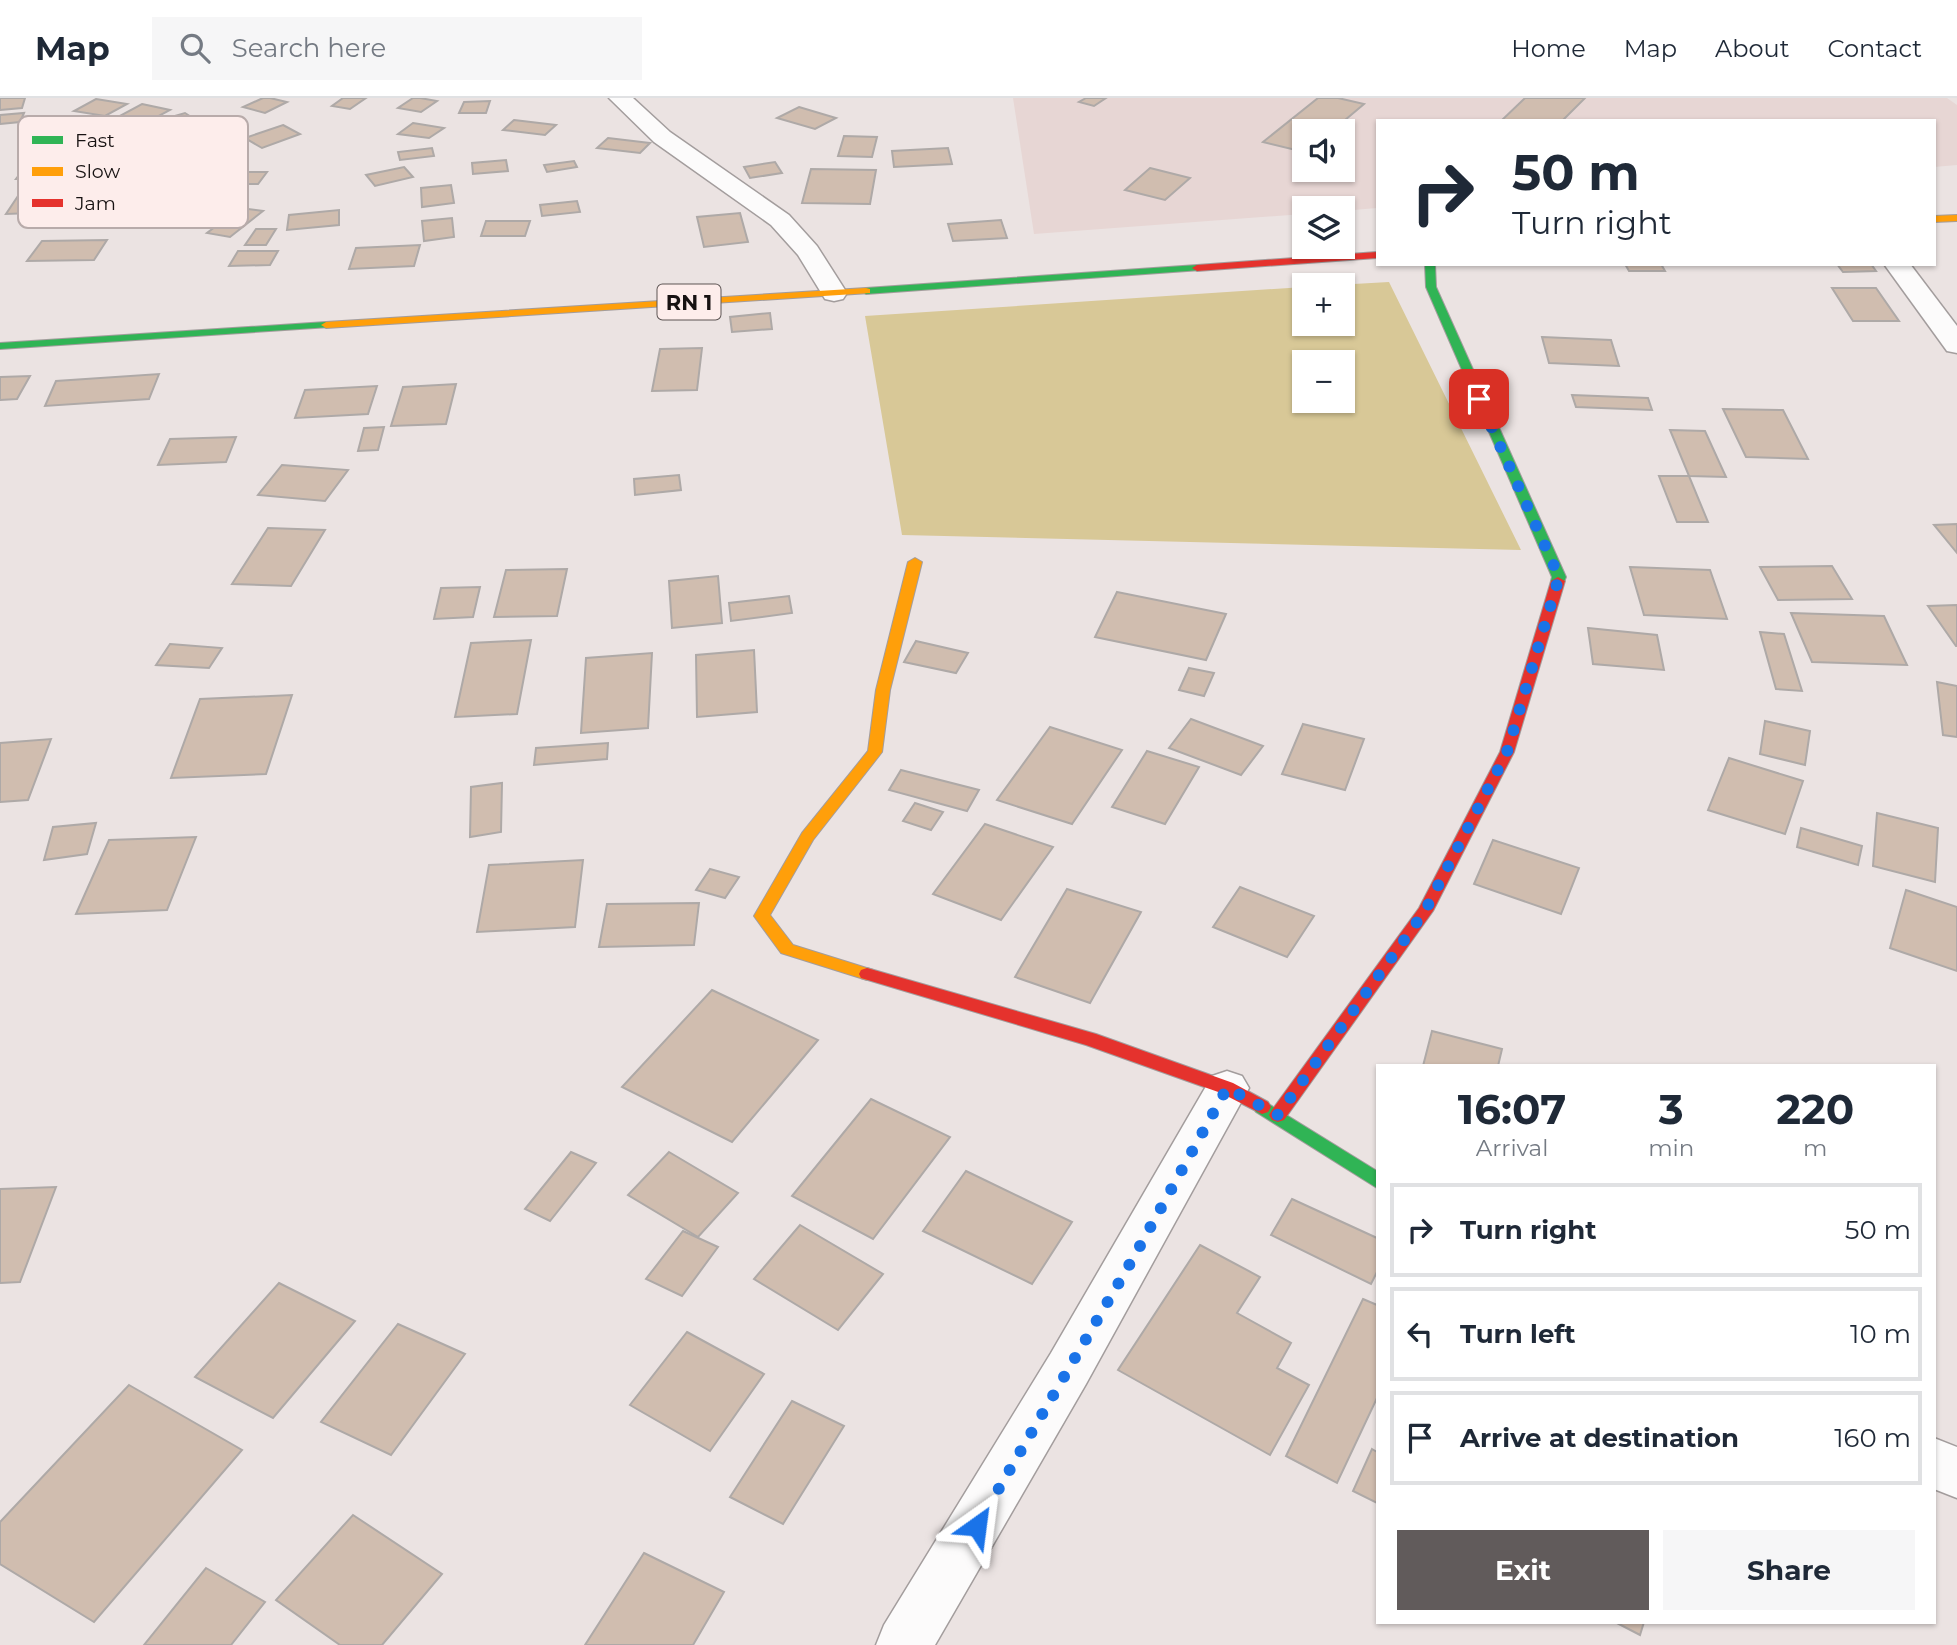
<!DOCTYPE html>
<html lang="en">
<head>
<meta charset="utf-8">
<style>
	body { margin:0; font-family:Montserrat,sans-serif; background:#f6f6f7; color:#1f2937; height:100vh; display:flex; flex-direction:column; font-size:26px; white-space:nowrap }
	* { box-sizing:border-box; margin:0 }
	p { font-size:23px; color:#747a83 }
	.icon { flex:none; width:38px; height:38px; fill:none; stroke:currentColor; stroke-width:2; stroke-linecap:round; stroke-linejoin:round }
	.map { position:relative; flex:1; overflow:hidden }
	.side { position:absolute; left:1376px; top:966px; width:560px; height:560px; display:flex; flex-direction:column; background:#fff; border-radius:0px; box-shadow:0 2px 5px #0004 }
	.side>* { flex:none }
	.guide { position:absolute; left:1376px; top:21px; width:560px; height:147px; border-radius:0px; box-shadow:0 2px 5px #0004; background:#fff; color:#1f2937; overflow:hidden }
	.fabs { position:absolute; left:1292px; top:21px; display:grid; gap:14px }
	.fabs a { display:grid; place-items:center; width:63px; height:63px; border-radius:0px; background:#fff; box-shadow:0 2px 5px #0004; font-size:35px }
	.pin { position:absolute; display:grid; place-items:center; width:60px; height:60px; color:#fff; margin:-30px; border-radius:14px; box-shadow:0 4px 10px #0006 }
	.me { position:absolute; width:77px; margin:-38px; rotate:31deg; stroke-linejoin:round; filter:drop-shadow(0 0 5px #0008) }
	.turn { display:flex; align-items:center; gap:24px; height:147px; padding:0 21px; font-size:32px }
	.turn .icon { width:91px; height:91px; stroke-width:2.5 }
	.turn b { display:block; font-size:49px; line-height:60px }
	.eta { display:flex; justify-content:space-evenly; align-items:center; height:119px; text-align:center }
	.eta b { font-size:42px; font-weight:700; line-height:49px }
	.primary-button { display:flex; gap:14px; margin-top:auto; padding:14px 21px }
	.primary-button a { flex:1; height:80px; border-radius:0px; background:#615b5b; color:#fff; font-size:28px; font-weight:700; line-height:80px; text-align:center }
	.primary-button a+a { background:#f6f6f7; color:#1f2937 }
	ul { padding:0; list-style:none }
	li { display:flex; align-items:center; gap:21px; height:94px; margin:0 14px 10px; padding:0 7px; border:4px solid #e0e1e3; border-radius:0px }
	li div { flex:1 }
	li b { display:block; font-size:26px }
	li em { font-style:normal }
	header { display:flex; align-items:center; gap:42px; box-sizing:border-box; height:98px; padding:0 35px; background:#fff; border-bottom:2px solid #e0e1e3 }
	header strong { font-size:33px }
	nav { display:flex; gap:38px; margin-inline-start:auto; font-size:24px }
	.search { width:490px; height:63px; background:#f6f6f7; display:flex; align-items:center; gap:18px; box-sizing:border-box; padding:0 24px; border-radius:0px; color:#747a83; font-size:26px }
	.map>svg:first-child { display:block }
</style>
</head>
<body>
<header>
<strong>Map</strong>
<div class="search"><svg class="icon" aria-label="search" viewBox="0 0 24 24"><circle cx="10" cy="10" r="6"/><path d="M15 15l6 6"/></svg>Search here</div>
<nav><a>Home</a><a>Map</a><a>About</a><a>Contact</a></nav>
</header>
<div class="map">
<svg width="1957" height="1547" viewBox="0 0 1957 1547">
	<rect width="100%" height="100%" fill="#ebe3e2"/>
	<path fill="#e7d6d4" fill-rule="evenodd" d="M1013 0H1947L1957 7V67L1934 69V23H1377V110L1342 113V110H1304V116L1034 136ZM1304 33H1342V72H1304Z"/>
	<path fill="#d8c897" fill-rule="evenodd" d="M1389 184 1521 452 902 437 865 218 1304 189V226H1342V187H1336ZM1304 264H1342V303H1304Z"/>
	<g fill="#d0bdaf" stroke="#aea9a7" stroke-width="2">
		<polygon points="0,0 25,0 22,10 0,12"/>
		<polygon points="263,0 270,0 287,4 265,15 243,9"/>
		<polygon points="343,0 366,0 350,11 332,8"/>
		<polygon points="413,0 420,0 437,3 421,14 398,10"/>
		<polygon points="1086,0 1106,0 1094,8 1079,4"/>
		<polygon points="1318,0 1338,0 1364,6 1332,33 1304,33 1304,54 1263,44"/>
		<polygon points="1525,0 1585,0 1562,23 1501,23"/>
		<polygon points="96,1 127,6 105,18 74,13"/>
		<polygon points="490,3 486,15 459,15 464,4"/>
		<polygon points="142,6 170,12 142,27 114,21"/>
		<polygon points="799,9 836,20 815,31 777,20"/>
		<polygon points="24,15 20,24 0,26 0,17"/>
		<polygon points="185,15 205,28 173,38 154,24"/>
		<polygon points="514,22 556,27 545,37 503,32"/>
		<polygon points="413,25 444,30 429,40 398,36"/>
		<polygon points="283,27 300,36 262,50 245,40"/>
		<polygon points="844,38 877,39 872,59 838,58"/>
		<polygon points="608,40 650,45 640,55 597,50"/>
		<polygon points="432,50 434,58 400,62 398,54"/>
		<polygon points="948,50 952,66 894,69 892,53"/>
		<polygon points="506,62 508,73 473,76 472,65"/>
		<polygon points="82,63 69,80 16,81 29,64"/>
		<polygon points="574,63 577,69 547,74 544,67"/>
		<polygon points="775,64 782,75 750,80 744,69"/>
		<polygon points="404,69 413,79 375,88 366,77"/>
		<polygon points="1150,70 1190,80 1165,102 1125,92"/>
		<polygon points="811,71 876,72 870,106 802,105"/>
		<polygon points="242,74 267,74 258,86 232,86"/>
		<polygon points="451,87 454,105 422,109 421,90"/>
		<polygon points="74,96 62,114 6,116 18,98"/>
		<polygon points="577,103 580,114 542,118 540,107"/>
		<polygon points="240,110 263,113 230,139 207,135"/>
		<polygon points="339,112 339,127 287,132 289,117"/>
		<polygon points="740,115 748,144 704,149 697,119"/>
		<polygon points="452,120 454,139 424,143 422,123"/>
		<polygon points="1001,122 1007,140 953,143 948,126"/>
		<polygon points="486,123 530,123 525,138 481,138"/>
		<polygon points="256,131 276,131 266,147 245,147"/>
		<polygon points="107,142 94,162 27,163 42,143"/>
		<polygon points="420,147 414,168 349,171 356,150"/>
		<polygon points="238,153 278,153 270,167 229,168"/>
		<polygon points="1625,166 1661,166 1665,173 1629,173"/>
		<polygon points="1837,166 1871,166 1876,173 1843,174"/>
		<polygon points="1832,190 1876,190 1899,223 1853,223"/>
		<polygon points="770,215 772,231 732,234 730,219"/>
		<polygon points="1542,239 1611,242 1619,268 1549,265"/>
		<polygon points="702,250 697,292 652,293 660,251"/>
		<polygon points="159,276 149,301 45,308 56,283"/>
		<polygon points="30,278 17,301 0,302 0,279"/>
		<polygon points="456,286 446,326 391,328 403,289"/>
		<polygon points="377,288 368,316 295,320 305,292"/>
		<polygon points="1572,297 1648,300 1652,312 1576,309"/>
		<polygon points="1723,311 1783,312 1808,361 1746,359"/>
		<polygon points="384,329 378,352 358,353 364,330"/>
		<polygon points="1670,332 1705,333 1726,379 1689,378"/>
		<polygon points="236,339 226,364 158,367 170,341"/>
		<polygon points="282,367 348,372 325,403 258,397"/>
		<polygon points="679,377 681,392 635,397 634,381"/>
		<polygon points="1659,378 1689,378 1708,424 1677,424"/>
		<polygon points="1957,426 1957,455 1934,427"/>
		<polygon points="268,430 325,432 291,488 232,486"/>
		<polygon points="1832,468 1852,501 1778,502 1760,469"/>
		<polygon points="1630,469 1710,472 1727,521 1644,517"/>
		<polygon points="567,471 557,518 494,519 506,472"/>
		<polygon points="718,478 722,525 672,530 669,483"/>
		<polygon points="480,489 473,519 434,521 441,490"/>
		<polygon points="1117,494 1226,516 1206,562 1095,539"/>
		<polygon points="789,498 792,515 731,523 729,505"/>
		<polygon points="1957,507 1957,548 1956,548 1928,508"/>
		<polygon points="1791,515 1884,518 1907,567 1812,564"/>
		<polygon points="1588,530 1657,537 1664,572 1593,566"/>
		<polygon points="1760,534 1784,536 1802,593 1776,591"/>
		<polygon points="531,542 517,616 455,619 471,545"/>
		<polygon points="916,543 968,555 956,575 904,564"/>
		<polygon points="170,546 222,550 209,570 156,567"/>
		<polygon points="754,552 757,614 697,619 696,557"/>
		<polygon points="652,555 648,630 581,635 586,560"/>
		<polygon points="1189,570 1214,575 1204,598 1179,592"/>
		<polygon points="1937,584 1957,588 1957,639 1943,637"/>
		<polygon points="292,597 266,676 171,680 200,601"/>
		<polygon points="1191,621 1263,648 1241,677 1169,650"/>
		<polygon points="1765,623 1810,633 1805,667 1760,656"/>
		<polygon points="1303,626 1364,641 1345,692 1282,676"/>
		<polygon points="1050,629 1122,652 1072,726 997,702"/>
		<polygon points="51,641 28,702 0,704 0,645"/>
		<polygon points="608,645 607,661 534,667 536,650"/>
		<polygon points="1147,653 1199,669 1165,726 1112,709"/>
		<polygon points="1729,660 1803,683 1785,736 1708,712"/>
		<polygon points="901,672 979,692 967,713 889,692"/>
		<polygon points="502,685 501,734 470,739 471,689"/>
		<polygon points="915,705 943,714 931,732 903,723"/>
		<polygon points="1877,715 1938,730 1935,784 1873,768"/>
		<polygon points="96,725 87,756 44,762 53,729"/>
		<polygon points="985,726 1053,749 1001,822 933,796"/>
		<polygon points="1801,730 1862,748 1858,767 1797,749"/>
		<polygon points="196,739 167,812 76,816 109,742"/>
		<polygon points="1493,742 1579,770 1561,816 1474,786"/>
		<polygon points="583,762 575,829 477,834 489,767"/>
		<polygon points="710,771 739,779 725,800 696,792"/>
		<polygon points="1240,789 1314,818 1287,859 1213,829"/>
		<polygon points="1067,791 1141,814 1090,905 1015,879"/>
		<polygon points="1906,792 1957,809 1957,873 1890,850"/>
		<polygon points="699,805 694,847 599,849 607,806"/>
		<polygon points="712,892 818,942 732,1044 622,989"/>
		<polygon points="1432,933 1502,951 1498,968 1423,968"/>
		<polygon points="871,1001 950,1039 873,1141 792,1098"/>
		<polygon points="571,1054 596,1065 550,1123 525,1111"/>
		<polygon points="669,1054 738,1095 698,1139 628,1097"/>
		<polygon points="966,1073 1072,1124 1032,1186 923,1133"/>
		<polygon points="56,1089 20,1184 0,1185 0,1091"/>
		<polygon points="1292,1101 1377,1140 1377,1174 1371,1186 1271,1137"/>
		<polygon points="800,1127 883,1176 838,1232 754,1181"/>
		<polygon points="683,1133 718,1149 682,1198 646,1181"/>
		<polygon points="1200,1147 1260,1179 1237,1215 1291,1245 1277,1270 1309,1287 1270,1357 1118,1272"/>
		<polygon points="279,1185 355,1223 273,1320 195,1279"/>
		<polygon points="1363,1201 1377,1207 1377,1300 1337,1385 1286,1358"/>
		<polygon points="398,1226 465,1256 391,1357 321,1324"/>
		<polygon points="687,1234 764,1276 710,1353 630,1307"/>
		<polygon points="129,1287 242,1352 94,1524 0,1466 0,1424"/>
		<polygon points="792,1303 844,1328 783,1426 730,1399"/>
		<polygon points="1372,1351 1377,1354 1377,1405 1353,1393"/>
		<polygon points="353,1417 442,1476 382,1547 340,1547 276,1502"/>
		<polygon points="644,1455 724,1494 693,1547 585,1547"/>
		<polygon points="206,1470 265,1504 231,1547 144,1547"/>
		<polygon points="1615,1524 1644,1524 1640,1537"/>
	</g>
	<g fill="none" stroke-linecap="round" stroke-linejoin="round">
		<defs>
			<g id="street">
				<polygon points="609,0 633,0 670,34 789,117 817,148 847,195 843,201 834,203 825,201 798,157 771,127 654,44"/>
				<polygon points="1884,166 1910,166 1957,228 1957,255 1947,253"/>
				<polygon points="1227,973 1242,978 1249,990 1086,1286 935,1547 876,1547 884,1527 1051,1255 1212,978"/>
				<polygon points="1934,1340 1957,1349 1957,1400 1934,1391"/>
			</g>
			<g id="fast">
				<polygon points="1425,166 1435,166 1436,189 1566,479 1563,486 1553,486 1551,483 1552,479 1426,189"/>
				<polygon points="1197,167 1201,168 1201,172 866,196 861,193 866,190"/>
				<polygon points="326,224 330,225 330,229 0,251 0,245"/>
				<polygon points="1262,1002 1377,1073 1377,1090 1256,1014 1253,1009 1256,1004"/>
			</g>
			<g id="slow">
				<polygon points="1957,117 1957,123 1934,124 1934,118"/>
				<polygon points="866,190 870,191 870,195 326,230 321,227 326,224"/>
				<polygon points="915,460 922,464 890,592 882,654 813,742 770,817 793,847 873,872 875,876 873,880 867,882 781,855 754,818 802,735 868,653 876,592 908,464"/>
			</g>
			<g id="jam">
				<polygon points="1377,154 1377,160 1197,173 1192,170 1197,167"/>
				<polygon points="1558,479 1565,483 1514,654 1433,813 1284,1022 1278,1024 1272,1022 1269,1017 1272,1012 1419,810 1500,654 1551,483"/>
				<polygon points="867,870 1096,936 1233,985 1268,1004 1271,1009 1268,1014 1262,1016 1221,995 1086,947 861,880 859,876 861,872"/>
			</g>
		</defs>
		<use href="#street" stroke="#a39d9d" stroke-width="3"/>
		<use href="#fast" stroke="#a39d9d" stroke-width="2"/>
		<use href="#slow" stroke="#a39d9d" stroke-width="2"/>
		<use href="#jam" stroke="#a39d9d" stroke-width="2"/>
		<use href="#street" fill="#fcfbfb" fill-rule="evenodd"/>
		<use href="#fast" fill="#30b455" fill-rule="evenodd"/>
		<use href="#slow" fill="#ff9f0a" fill-rule="evenodd"/>
		<use href="#jam" fill="#e5322d" fill-rule="evenodd"/>
	</g>
	<g fill="none" stroke-linecap="round" stroke-linejoin="round">
		<polyline stroke="#1a73e8" stroke-width="12" stroke-dasharray="0 21.6" points="977,1428 1135,1157 1227,990 1278,1017 1425,813 1507,654 1559,479 1479,301"/>
	</g>
	<g text-anchor="middle" dominant-baseline="central" stroke-width="5" stroke-linejoin="round" paint-order="stroke">
		<rect fill="#fdedeb" stroke="#5c5453" stroke-width="2" x="657.5" y="186.5" width="63" height="35" rx="5"/>
		<g font-size="21" font-weight="bold" fill="#171212">
			<text x="689" y="204">RN 1</text>
		</g>
	</g>
	<rect x="18" y="18" width="230" height="112" rx="10" fill="#fdedeb" stroke="#b8abaa" stroke-width="2"/>
	<rect x="32" y="38" width="31" height="8" fill="#30b455"/>
	<rect x="32" y="69" width="31" height="9" fill="#ff9f0a"/>
	<rect x="32" y="101" width="31" height="8" fill="#e5322d"/>
	<g font-size="19" fill="#171212">
		<text x="75" y="49">Fast</text>
		<text x="75" y="80">Slow</text>
		<text x="75" y="112">Jam</text>
	</g>
</svg>
<div class="fabs">
<a><svg class="icon" aria-label="sound" viewBox="0 0 24 24"><path d="M4 9h4l5-4v14l-5-4H4zM17 9q2 3 0 6"/></svg></a>
<a><svg class="icon" aria-label="layers" viewBox="0 0 24 24"><path d="M12 4l9 5-9 5-9-5zM3 14l9 5 9-5"/></svg></a>
<a>+</a>
<a>−</a>
</div>
<div class="pin" style="left:1479px;top:301px;background:#d93025"><svg class="icon" aria-label="arrive" viewBox="0 0 24 24"><path d="M6 21V4h12l-3 4 3 4H6"/></svg></div>
<svg class="me" style="left:977px;top:1428px" viewBox="-20 -20 40 40"><path d="M0-17L14 15 0 8-14 15z" fill="#1a73e8" stroke="#fff" stroke-width="4"/></svg>
<div class="guide">
<div class="turn"><svg class="icon" aria-label="right" viewBox="0 0 24 24"><path d="M7 20v-9h11M14 6l5 5-5 5"/></svg><div><b>50 m</b>Turn right</div></div>
</div>
<section class="side">
<div class="eta">
<div><b>16:07</b><p>Arrival</p></div>
<div><b>3</b><p>min</p></div>
<div><b>220</b><p>m</p></div>
</div>
<ul>
<li><svg class="icon" aria-label="right" viewBox="0 0 24 24"><path d="M7 20v-9h11M14 6l5 5-5 5"/></svg><div><b>Turn right</b></div><em>50 m</em></li>
<li><svg class="icon" aria-label="left" viewBox="0 0 24 24"><path d="M17 20v-9H6M10 6l-5 5 5 5"/></svg><div><b>Turn left</b></div><em>10 m</em></li>
<li><svg class="icon" aria-label="arrive" viewBox="0 0 24 24"><path d="M6 21V4h12l-3 4 3 4H6"/></svg><div><b>Arrive at destination</b></div><em>160 m</em></li>
</ul>
<div class="primary-button"><a>Exit</a><a>Share</a></div>
</section>
</div>
</body>
</html>
